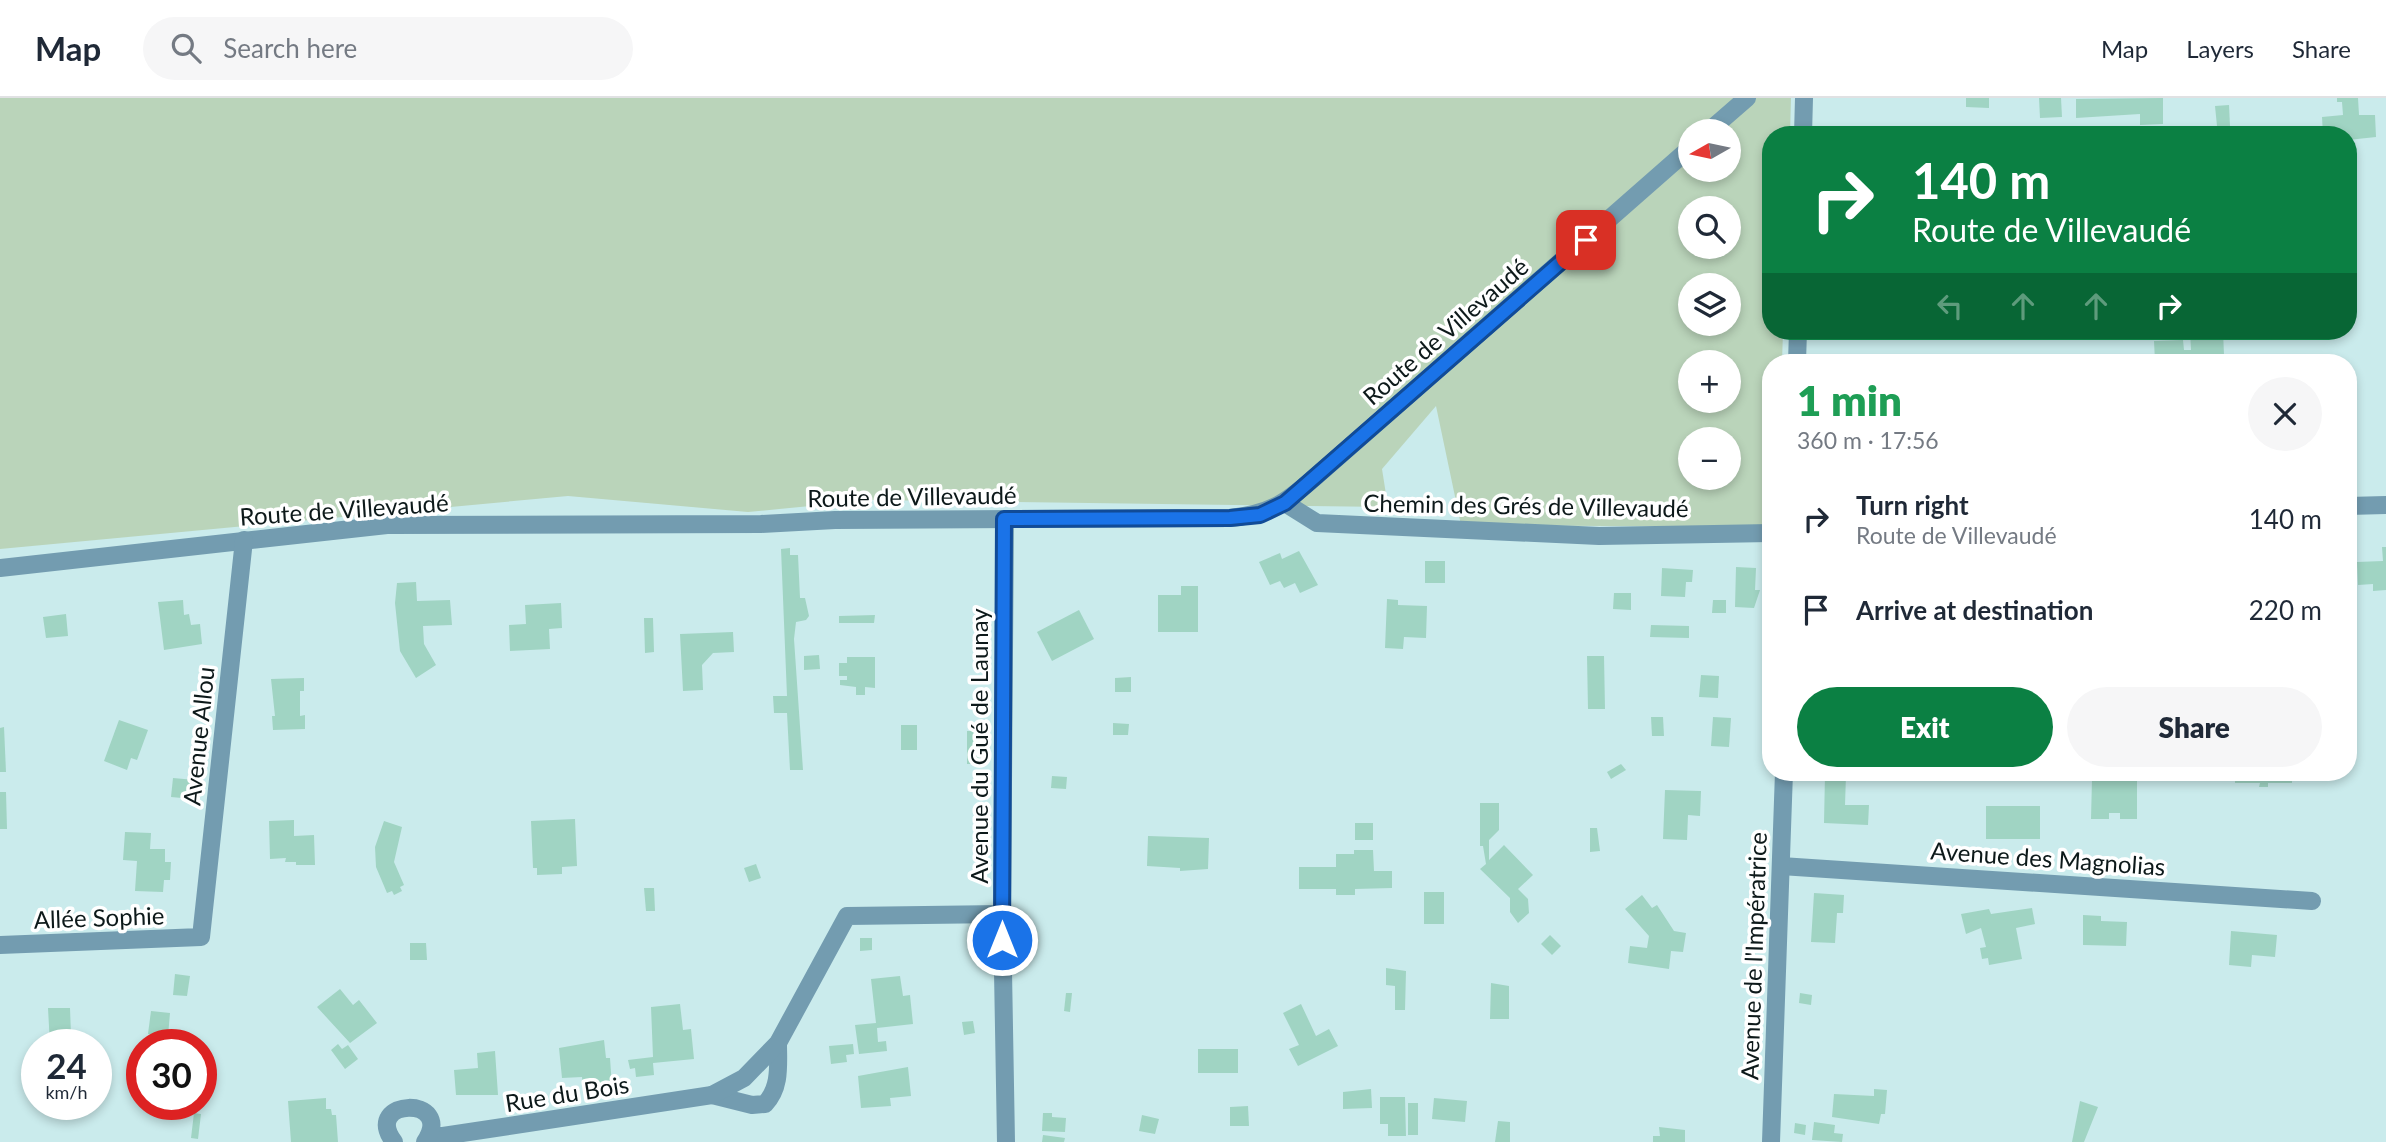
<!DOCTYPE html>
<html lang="en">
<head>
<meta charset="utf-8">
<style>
	body { margin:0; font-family:Lato,sans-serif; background:#f6f6f7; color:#1f2937; height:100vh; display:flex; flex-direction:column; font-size:26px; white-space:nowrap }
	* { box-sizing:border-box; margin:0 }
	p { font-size:23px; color:#747a83 }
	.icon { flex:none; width:38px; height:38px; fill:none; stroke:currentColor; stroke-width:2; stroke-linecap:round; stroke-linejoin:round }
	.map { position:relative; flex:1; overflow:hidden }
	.details { position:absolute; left:1762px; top:256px; width:595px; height:427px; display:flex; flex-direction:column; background:#fff; border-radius:28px; box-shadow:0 4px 10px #0003 }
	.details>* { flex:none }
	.banner { position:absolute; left:1762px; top:28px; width:595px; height:214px; border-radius:28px; box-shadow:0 4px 10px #0003; background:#0b8043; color:#fff; overflow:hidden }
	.needle { width:46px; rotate:261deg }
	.tools { position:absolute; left:1678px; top:21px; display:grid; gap:14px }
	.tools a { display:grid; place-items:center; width:63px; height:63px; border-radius:50%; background:#fff; box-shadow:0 4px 10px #0003; font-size:35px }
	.speed { position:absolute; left:21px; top:931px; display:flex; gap:14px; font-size:35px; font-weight:700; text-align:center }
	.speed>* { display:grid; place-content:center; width:91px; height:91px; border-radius:50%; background:#fff; box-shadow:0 4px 10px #0003; line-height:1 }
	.speed small { font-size:18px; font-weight:400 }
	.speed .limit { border:10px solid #d22; background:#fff; color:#111 }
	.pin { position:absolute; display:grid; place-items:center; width:60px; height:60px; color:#fff; margin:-30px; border-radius:14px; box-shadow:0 4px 10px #0006 }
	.me { position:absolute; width:77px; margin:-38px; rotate:0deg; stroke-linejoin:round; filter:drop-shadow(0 0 5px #0008) }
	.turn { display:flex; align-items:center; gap:24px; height:147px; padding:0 35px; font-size:32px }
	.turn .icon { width:91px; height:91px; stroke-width:2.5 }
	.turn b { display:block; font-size:49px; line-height:60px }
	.lanes { display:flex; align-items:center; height:66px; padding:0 35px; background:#0003; justify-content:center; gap:35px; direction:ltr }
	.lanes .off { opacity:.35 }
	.round { display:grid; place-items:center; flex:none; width:74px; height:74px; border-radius:37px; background:#f6f6f7 }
	.overview { display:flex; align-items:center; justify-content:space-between; height:119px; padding:0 35px }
	h1 { font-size:42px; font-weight:800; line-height:52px; color:#1e9e55 }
	.button { display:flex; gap:14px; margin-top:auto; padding:14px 35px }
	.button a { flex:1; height:80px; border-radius:42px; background:#0b8043; color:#fff; font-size:28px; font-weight:800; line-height:80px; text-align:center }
	.button a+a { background:#f6f6f7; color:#1f2937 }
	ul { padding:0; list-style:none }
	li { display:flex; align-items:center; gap:21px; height:91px; padding:0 35px }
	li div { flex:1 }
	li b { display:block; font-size:26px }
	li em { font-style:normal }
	header { display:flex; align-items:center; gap:42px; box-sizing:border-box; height:98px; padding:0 35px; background:#fff; border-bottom:2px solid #e0e1e3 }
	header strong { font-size:33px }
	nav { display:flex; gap:38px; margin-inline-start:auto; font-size:24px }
	.search { width:490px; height:63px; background:#f6f6f7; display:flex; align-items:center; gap:18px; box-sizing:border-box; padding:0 24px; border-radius:38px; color:#747a83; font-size:26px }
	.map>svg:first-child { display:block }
</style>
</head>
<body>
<header>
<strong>Map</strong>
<div class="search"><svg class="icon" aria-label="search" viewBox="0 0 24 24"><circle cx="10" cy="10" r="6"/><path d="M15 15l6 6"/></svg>Search here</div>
<nav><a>Map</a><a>Layers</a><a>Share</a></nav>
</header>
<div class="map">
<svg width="2386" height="1044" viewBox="0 0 2386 1044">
	<rect width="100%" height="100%" fill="#caebec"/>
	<path fill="#bad4ba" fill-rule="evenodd" d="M0 0H1791L1790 37H1771V233H1783L1782 264H1771V429L1461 427 1436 308 1382 371 1388 409 873 402 748 414 568 398 0 451ZM1690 33H1729V72H1690ZM1690 110H1729V149H1690ZM1690 187H1729V226H1690ZM1690 264H1729V303H1690ZM1690 341H1729V380H1690Z"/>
	<g fill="#a0d4c3">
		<polygon points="1966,0 1989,0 1989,10 1966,9"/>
		<polygon points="2039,0 2061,0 2062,19 2040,20"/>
		<polygon points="2163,0 2163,26 2140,27 2140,16 2076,20 2076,1"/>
		<polygon points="2337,0 2358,0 2359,17 2375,17 2376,39 2348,42 2348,37 2323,37 2322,19 2343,17 2342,4 2337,4"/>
		<polygon points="2229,7 2230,28 2217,28 2215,8"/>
		<polygon points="2190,233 2223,233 2224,257 2217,264 2191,264 2191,260 2184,261 2184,264 2155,264 2154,243 2183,242 2184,252 2191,252"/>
		<polygon points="1889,257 1908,258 1916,261 1916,264 1885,264"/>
		<polygon points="2382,449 2386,449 2386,492 2373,493 2373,486 2358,487 2357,464 2383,463"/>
		<polygon points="790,450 790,457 798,457 800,500 805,500 809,518 806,522 796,524 794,541 803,672 790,672 787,615 774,615 773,598 787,598 781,451"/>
		<polygon points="1299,453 1318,487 1300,495 1295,485 1284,490 1280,483 1270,487 1259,464 1280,455 1282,461"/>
		<rect x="1425" y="463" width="20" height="22"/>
		<polygon points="1736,469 1756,470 1755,492 1760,492 1754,510 1735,509"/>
		<polygon points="1662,470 1693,472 1692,484 1686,484 1685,499 1661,498"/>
		<polygon points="416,484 417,503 450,502 452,527 423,528 424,546 436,567 416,580 400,553 395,505 397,485"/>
		<polygon points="1181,488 1198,488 1198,534 1158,534 1158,497 1181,497"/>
		<polygon points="1614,495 1631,495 1631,512 1613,511"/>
		<polygon points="1387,501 1398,502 1398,507 1427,508 1426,540 1404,539 1403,551 1385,550"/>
		<polygon points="183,502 184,517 189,516 191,527 200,526 202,546 164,552 158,504"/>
		<polygon points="1713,502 1726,502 1726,515 1712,515"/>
		<polygon points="561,505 562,530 549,531 550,551 510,553 509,527 526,526 525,507"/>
		<polygon points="1079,512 1094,541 1052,563 1037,534"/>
		<polygon points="66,516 68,538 46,540 43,519"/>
		<polygon points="875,517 874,525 839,525 839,518"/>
		<polygon points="644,520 653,520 654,554 645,555"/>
		<polygon points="1651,527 1689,528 1689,540 1650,539"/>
		<polygon points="733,534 734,554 713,555 702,567 703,592 683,593 680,536"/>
		<polygon points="819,557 820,571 804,572 804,558"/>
		<polygon points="1587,558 1604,558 1605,611 1588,611"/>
		<polygon points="847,559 875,559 875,590 865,589 865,597 856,597 856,589 840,587 840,582 847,582 847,578 839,578 839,565 847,565"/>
		<polygon points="1701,577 1719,578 1718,600 1699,599"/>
		<polygon points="1131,579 1131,594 1115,594 1115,580"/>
		<polygon points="304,580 304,593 300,593 300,618 305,617 305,631 273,632 272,618 275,618 271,581"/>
		<polygon points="1651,619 1663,619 1664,638 1652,638"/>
		<polygon points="1713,619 1731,620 1729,649 1711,648"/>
		<polygon points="119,622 148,632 137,662 131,660 127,672 104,663"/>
		<polygon points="1113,625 1129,626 1128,637 1113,637"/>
		<rect x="901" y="627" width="16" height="25"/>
		<polygon points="4,629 6,674 0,674 0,630"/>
		<rect x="967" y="633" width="14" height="33"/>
		<polygon points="1621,666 1626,672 1611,681 1607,674"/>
		<polygon points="2235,674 2292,674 2292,685 2268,685 2268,689 2259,689 2260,685 2235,685"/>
		<polygon points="1825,676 1846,677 1845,707 1869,707 1868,727 1824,725"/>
		<polygon points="1052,678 1067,679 1066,691 1051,690"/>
		<polygon points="173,680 195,682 193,701 171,699"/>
		<polygon points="2092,681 2137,682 2137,721 2120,721 2120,715 2109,715 2109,721 2091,721"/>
		<polygon points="1665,692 1701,693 1700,718 1688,717 1687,742 1663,741"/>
		<polygon points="0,694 6,694 7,731 0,731"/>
		<polygon points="1480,705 1499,705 1499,732 1489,742 1489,762 1504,747 1533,777 1518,791 1528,801 1529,815 1518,825 1510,814 1510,800 1480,771 1486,766 1483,748 1480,748"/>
		<rect x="1986" y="708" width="54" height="33"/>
		<polygon points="575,721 577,768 562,769 562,776 537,777 537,770 533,770 531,723"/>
		<polygon points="294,722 294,738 314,737 315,767 296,767 296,764 285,764 286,760 270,761 269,723"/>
		<polygon points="384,723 402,729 394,764 404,787 400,789 402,793 394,797 392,793 387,795 376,769 375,749"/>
		<rect x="1355" y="725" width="18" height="17"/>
		<polygon points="1590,730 1597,730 1600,753 1590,754"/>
		<polygon points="125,734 151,735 150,751 165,751 165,764 171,764 170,782 164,782 163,794 135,793 137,763 123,762"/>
		<polygon points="1148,738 1209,740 1208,771 1180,773 1180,770 1147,768"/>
		<polygon points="1354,752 1373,752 1374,773 1392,773 1392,790 1355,791 1355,797 1336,797 1336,791 1299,791 1299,769 1336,769 1336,756 1354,756"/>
		<polygon points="756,766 761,780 749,784 744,770"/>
		<polygon points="644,790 654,790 655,813 646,813"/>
		<rect x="1424" y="794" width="20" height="32"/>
		<polygon points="1814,795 1844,797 1843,815 1837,815 1835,845 1811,844"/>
		<polygon points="1642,797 1652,810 1657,807 1674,833 1686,835 1683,854 1671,853 1669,871 1628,865 1630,848 1647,850 1649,838 1625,811"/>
		<polygon points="2032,810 2035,826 2016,830 2022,861 1989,867 1988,860 1982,861 1980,850 1986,849 1981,830 1966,836 1961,816 1989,811 1991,816"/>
		<polygon points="2083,817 2101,818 2101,823 2127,824 2126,848 2083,847"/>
		<polygon points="2231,833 2277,837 2275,859 2252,857 2251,869 2229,867"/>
		<polygon points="1550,837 1561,848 1552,857 1541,846"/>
		<polygon points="860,840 872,840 872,852 860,853"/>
		<polygon points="410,845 426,845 427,862 410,862"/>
		<polygon points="1386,870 1406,873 1405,912 1395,912 1395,888 1386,887"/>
		<polygon points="175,876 190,878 187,898 173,897"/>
		<polygon points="900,878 903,898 910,897 913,926 877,930 878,944 886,943 887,953 859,956 855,927 876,925 871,881"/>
		<polygon points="1491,885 1509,888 1509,921 1490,921"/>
		<polygon points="340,891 353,907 359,902 377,925 350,945 317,909"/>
		<polygon points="1066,895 1072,895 1070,914 1064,913"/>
		<polygon points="1800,895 1812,897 1811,907 1799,905"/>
		<polygon points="680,906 683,932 691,931 694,961 653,965 654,977 636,979 635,970 630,971 628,962 653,959 651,909"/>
		<polygon points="1301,906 1316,938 1329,931 1338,948 1298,968 1289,951 1299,947 1283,915"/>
		<polygon points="48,910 70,910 71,937 74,937 75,947 50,947"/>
		<polygon points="151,913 170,915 168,938 148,936"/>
		<polygon points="973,923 975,935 964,937 962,924"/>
		<polygon points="604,942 606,960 610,960 612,989 583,991 582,979 562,980 559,950"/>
		<polygon points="338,946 342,951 348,947 358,961 345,971 331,952"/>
		<polygon points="853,946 854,956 846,957 847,964 831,966 829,948"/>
		<rect x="1198" y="951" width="40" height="24"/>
		<polygon points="495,953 498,997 456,997 454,972 478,970 477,955"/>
		<polygon points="908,969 911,998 890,1000 891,1008 861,1010 858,978"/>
		<polygon points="1371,991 1372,1010 1343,1011 1343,994"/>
		<polygon points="1874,991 1887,992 1885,1016 1881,1016 1879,1026 1832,1019 1834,996 1874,998"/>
		<polygon points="1380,999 1405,999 1406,1038 1388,1038 1388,1026 1380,1026"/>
		<polygon points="326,1000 326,1011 331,1011 332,1017 336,1017 338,1044 291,1044 288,1003"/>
		<polygon points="1434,1000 1467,1003 1465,1024 1432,1021"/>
		<polygon points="2080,1003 2098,1009 2084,1044 2072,1044"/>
		<rect x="1408" y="1005" width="10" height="32"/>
		<polygon points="1248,1008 1249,1028 1230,1028 1230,1009"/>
		<polygon points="194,1015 201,1016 198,1041 191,1040"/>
		<polygon points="1043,1015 1052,1015 1052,1019 1066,1020 1065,1034 1042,1033"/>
		<polygon points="1142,1017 1159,1021 1155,1036 1139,1033"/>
		<polygon points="1498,1023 1510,1024 1510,1044 1495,1044"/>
		<polygon points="1814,1024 1835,1027 1834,1035 1843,1036 1842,1044 1812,1042"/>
		<polygon points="1795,1025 1806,1027 1805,1037 1794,1035"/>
		<polygon points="1659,1029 1685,1032 1685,1044 1653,1044 1653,1038 1660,1038"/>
		<polygon points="1043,1037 1065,1040 1064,1044 1042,1044"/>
	</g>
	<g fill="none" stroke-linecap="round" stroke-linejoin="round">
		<g stroke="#739cb0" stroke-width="18">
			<polyline points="1709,33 1747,0"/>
			<polyline points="1803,37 1804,0"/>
			<polyline points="1797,264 1798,233"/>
			<polyline points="1285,405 1317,425 1599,438 1771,435"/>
			<polyline points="2348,408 2386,407"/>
			<polyline points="1005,421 1002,816 1006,1044"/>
			<path d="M0 470 387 427 761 426 835 422 1230 420C1269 416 1284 406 1313 381L1690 50"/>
			<polyline points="1781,768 2312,803"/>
			<polyline points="0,847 201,839 244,442"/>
			<path d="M712 997 752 1007 765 1006C781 989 778 967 778 945"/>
			<polyline points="429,1038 443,1038 712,997 744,980 778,945 847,818 1002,816"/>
			<path d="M394 1044C361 1000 456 997 425 1044"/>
			<polyline points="1771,1044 1784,674"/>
		</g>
	</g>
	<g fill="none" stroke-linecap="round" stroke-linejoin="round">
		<defs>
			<polyline id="route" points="1002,842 1004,421 1230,420 1260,417 1285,405 1586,142"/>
		</defs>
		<use href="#route" stroke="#114b97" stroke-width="18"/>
		<use href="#route" stroke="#1a73e8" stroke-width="12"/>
	</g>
	<g text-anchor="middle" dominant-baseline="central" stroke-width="7" stroke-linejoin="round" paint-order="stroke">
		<g font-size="24" fill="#0d191a" stroke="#fff">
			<text transform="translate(1445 233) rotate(-41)">Route de Villevaudé</text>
			<text transform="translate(912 398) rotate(-1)">Route de Villevaudé</text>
			<text transform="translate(1526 407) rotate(1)">Chemin des Grés de Villevaudé</text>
			<text transform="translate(344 411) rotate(-4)">Route de Villevaudé</text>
			<text transform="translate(198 638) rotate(-84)">Avenue Allou</text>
			<text transform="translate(978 648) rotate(-90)">Avenue du Gué de Launay</text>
			<text transform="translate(2048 760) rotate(4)">Avenue des Magnolias</text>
			<text transform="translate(99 819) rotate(-2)">Allée Sophie</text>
			<text transform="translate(1753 858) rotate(-88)">Avenue de l'Impératrice</text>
			<text transform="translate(567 995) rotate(-9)">Rue du Bois</text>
		</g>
	</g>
</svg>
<div class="tools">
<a><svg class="needle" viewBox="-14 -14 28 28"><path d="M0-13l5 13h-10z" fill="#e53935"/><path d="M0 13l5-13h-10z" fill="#747a83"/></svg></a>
<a><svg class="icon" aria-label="search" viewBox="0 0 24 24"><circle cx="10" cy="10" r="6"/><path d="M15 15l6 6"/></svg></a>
<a><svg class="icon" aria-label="layers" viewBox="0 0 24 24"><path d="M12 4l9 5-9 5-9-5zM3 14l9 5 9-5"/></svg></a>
<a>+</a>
<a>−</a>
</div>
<div class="speed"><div>24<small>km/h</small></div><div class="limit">30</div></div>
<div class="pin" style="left:1586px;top:142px;background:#d93025"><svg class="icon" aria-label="arrive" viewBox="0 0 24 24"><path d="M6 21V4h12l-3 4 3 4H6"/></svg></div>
<svg class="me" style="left:1002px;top:842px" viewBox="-20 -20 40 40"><circle r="17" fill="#1a73e8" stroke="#fff" stroke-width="3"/><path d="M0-11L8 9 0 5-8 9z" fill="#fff"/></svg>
<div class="banner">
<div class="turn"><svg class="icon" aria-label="right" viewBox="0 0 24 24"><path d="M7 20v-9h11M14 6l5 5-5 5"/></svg><div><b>140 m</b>Route de Villevaudé</div></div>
<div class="lanes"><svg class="icon off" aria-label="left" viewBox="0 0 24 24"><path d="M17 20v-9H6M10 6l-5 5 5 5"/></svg><svg class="icon off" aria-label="ahead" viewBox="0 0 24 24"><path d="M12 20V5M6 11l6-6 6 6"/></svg><svg class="icon off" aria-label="ahead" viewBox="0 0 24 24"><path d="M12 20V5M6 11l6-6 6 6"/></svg><svg class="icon" aria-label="right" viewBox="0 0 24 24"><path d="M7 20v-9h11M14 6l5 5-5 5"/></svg></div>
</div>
<section class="details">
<div class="overview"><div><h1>1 min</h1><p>360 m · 17:56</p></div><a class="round"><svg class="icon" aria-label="close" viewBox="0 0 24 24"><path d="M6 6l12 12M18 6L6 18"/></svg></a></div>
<ul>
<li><svg class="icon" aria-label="right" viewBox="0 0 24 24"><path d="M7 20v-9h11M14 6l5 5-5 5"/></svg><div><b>Turn right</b><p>Route de Villevaudé</p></div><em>140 m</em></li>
<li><svg class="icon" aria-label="arrive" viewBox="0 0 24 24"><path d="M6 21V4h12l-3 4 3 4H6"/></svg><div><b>Arrive at destination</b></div><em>220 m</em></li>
</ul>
<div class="button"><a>Exit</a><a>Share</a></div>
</section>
</div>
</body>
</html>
